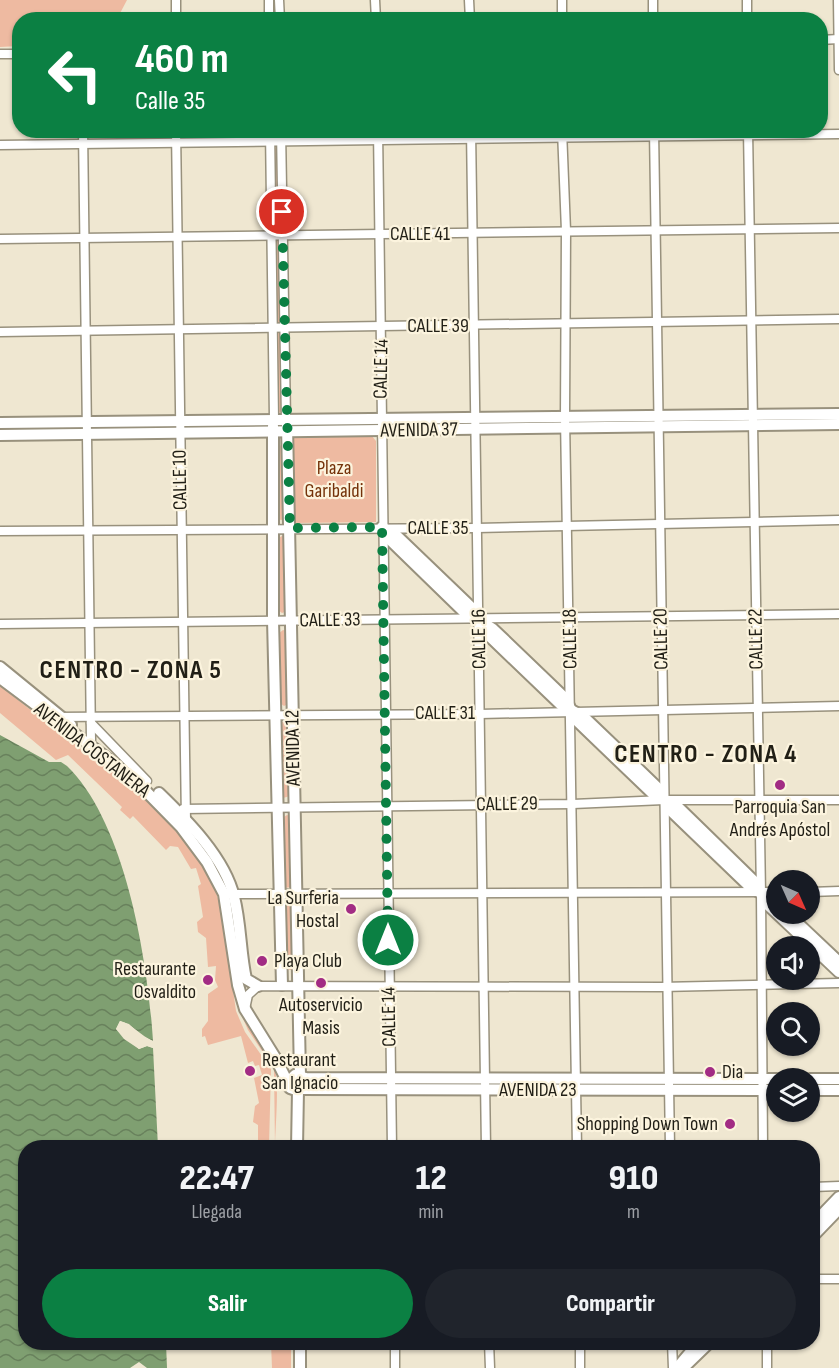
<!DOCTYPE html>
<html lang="es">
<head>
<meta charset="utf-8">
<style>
	body { margin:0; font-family:"Sofia Sans Condensed",sans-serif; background:#20242c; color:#f1f3f6; height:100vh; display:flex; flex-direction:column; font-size:22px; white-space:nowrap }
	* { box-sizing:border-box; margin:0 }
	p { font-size:20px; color:#9ea1a6 }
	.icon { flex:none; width:33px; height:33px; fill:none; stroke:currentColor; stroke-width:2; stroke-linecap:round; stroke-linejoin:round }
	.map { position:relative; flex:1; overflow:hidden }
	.panel { position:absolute; left:18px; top:1140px; width:802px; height:210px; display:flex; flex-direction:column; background:#171b24; border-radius:24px; box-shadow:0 2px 4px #0004 }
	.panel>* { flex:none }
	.banner { position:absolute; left:12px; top:12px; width:816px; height:126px; border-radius:24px; box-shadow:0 2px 4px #0004; background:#0b8043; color:#fff; overflow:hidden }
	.needle { width:39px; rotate:135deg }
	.controls { position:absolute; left:766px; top:870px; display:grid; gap:12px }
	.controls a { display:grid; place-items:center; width:54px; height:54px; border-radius:50%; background:#171b24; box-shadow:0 2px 4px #0004; font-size:30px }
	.pin { position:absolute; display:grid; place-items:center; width:51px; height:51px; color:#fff; margin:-26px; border:3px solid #fff; border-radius:50%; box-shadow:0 2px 6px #0007 }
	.me { position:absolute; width:66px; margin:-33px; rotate:0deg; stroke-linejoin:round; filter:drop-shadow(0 0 4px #0008) }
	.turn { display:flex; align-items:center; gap:21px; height:126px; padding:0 24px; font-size:27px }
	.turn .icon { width:78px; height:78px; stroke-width:2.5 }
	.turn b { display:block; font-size:42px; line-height:51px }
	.eta { display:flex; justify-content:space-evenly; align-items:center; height:102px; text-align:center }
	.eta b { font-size:36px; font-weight:800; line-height:42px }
	.button { display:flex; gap:12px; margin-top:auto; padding:12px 24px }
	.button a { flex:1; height:69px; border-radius:36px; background:#0b8043; color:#fff; font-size:24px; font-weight:800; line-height:69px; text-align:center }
	.button a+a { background:#20242c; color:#f1f3f6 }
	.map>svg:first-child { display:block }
</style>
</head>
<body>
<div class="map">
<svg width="839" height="1368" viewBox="0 0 839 1368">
	<defs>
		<pattern id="water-waves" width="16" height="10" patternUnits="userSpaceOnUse" patternTransform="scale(1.5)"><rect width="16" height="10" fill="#7f9f71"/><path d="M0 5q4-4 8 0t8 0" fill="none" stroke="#68815c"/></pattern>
	</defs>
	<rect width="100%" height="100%" fill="#efe7d1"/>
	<g fill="#eebaa1">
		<polygon points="0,0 127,0 117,19 20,20 19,46 0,47"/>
		<polygon points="276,147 280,230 277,232 275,230 274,149"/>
		<polygon points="279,238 281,321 278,324 276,323 275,239"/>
		<polygon points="281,330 283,410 280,413 276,410 276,331"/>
		<polygon points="371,435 376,441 376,522 293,523 291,439 294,437"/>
		<polygon points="277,445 284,446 285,519 281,520 276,518"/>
		<polygon points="282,536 285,537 287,611 282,613 278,610 276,540"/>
		<polygon points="283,630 287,631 288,704 284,706 280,703 278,634"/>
		<path d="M0 681C65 731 190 810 219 888 232 925 227 966 237 1004 244 1028 266 1043 274 1066 280 1081 275 1129 275 1147L274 1069 248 1030 236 1003 226 921 217 888 210 873 183 836 129 780Z"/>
		<polygon points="0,686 81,749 122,777 175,830 203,866 215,888 222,913 236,1011 245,1032 271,1069 269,1147 258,1145 258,1125 253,1122 255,1106 259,1103 254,1078 262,1075 259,1065 255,1066 253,1061 248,1063 241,1036 208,1045 205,1036 202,1037 202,1029 208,1021 208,994 218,987 215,980 216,966 208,967 206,938 198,932 197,922 203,917 198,886 201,884 196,868 191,869 178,847 170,846 166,850 133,816 130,819 120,810 122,807 68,755 56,760 0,713"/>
		<polygon points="282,722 288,722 290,796 283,798 279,725"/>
		<polygon points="287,815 290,816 292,887 284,888 281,819"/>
		<polygon points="288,903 292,905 294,970 284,970 283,906"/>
		<polygon points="271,1343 291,1343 291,1368 272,1368"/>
	</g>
	<path fill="url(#water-waves)" d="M0 735 49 762H61L67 766C126 823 148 962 153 1041 141 1036 132 1024 120 1021L116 1029 139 1049 147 1046 153 1048 158 1147 26 1148V1342L166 1343 167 1368H147L139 1362 130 1368H0Z"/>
	<polygon fill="#efe7d1" points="120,1021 129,1024 142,1036 153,1041 153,1044 140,1039 121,1024 119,1028 126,1036 140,1046 147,1043 153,1045 153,1048 147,1046 139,1049 124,1039 116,1029"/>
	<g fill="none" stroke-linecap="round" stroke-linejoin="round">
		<defs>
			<g id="minor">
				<polyline points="176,0 176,20"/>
				<polyline points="269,0 269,20"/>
				<polyline points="279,0 280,20"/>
				<polyline points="375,0 376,20"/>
				<polyline points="469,0 470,20"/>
				<polyline points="562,0 562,20"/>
				<polyline points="653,0 653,20"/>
				<polyline points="838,0 839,70"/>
				<polyline points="747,20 747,0"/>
				<polyline points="820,40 839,39"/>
				<polyline points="0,54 20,54"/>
				<polyline points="83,130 91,740"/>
				<polyline points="176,130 186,822"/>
				<polyline points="270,130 274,419"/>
				<polyline points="281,130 286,419"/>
				<polyline points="378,130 392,1148"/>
				<polyline points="471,130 486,1148"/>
				<polyline points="562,130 566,231 565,417 577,1148"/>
				<polyline points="654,130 670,1148"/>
				<polyline points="748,130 761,893 763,1148"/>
				<polyline points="0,145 839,134"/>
				<polyline points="0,239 839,228"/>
				<polyline points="0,332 839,319"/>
				<polyline points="0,531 477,528 839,520"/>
				<polyline points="0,624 839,614"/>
				<polyline points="57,717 480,714 839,706"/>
				<polyline points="91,723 147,781"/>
				<polyline points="183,809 573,804 664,800 839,800"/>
				<polyline points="810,892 839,891"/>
				<polyline points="227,894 777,892"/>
				<polyline points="245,1009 248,995 258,986 661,987 839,983"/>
				<polyline points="813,1187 839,1186"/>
				<polyline points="813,1279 839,1279"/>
				<polyline points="395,1342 395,1368"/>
				<polyline points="489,1342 490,1368"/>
				<polyline points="580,1342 580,1368"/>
				<polyline points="672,1342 673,1368"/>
				<polyline points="767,1342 767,1368"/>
			</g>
			<g id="major">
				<polyline points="0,423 839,414"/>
				<polyline points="287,425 300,1076"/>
				<polyline points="273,426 273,620 282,985"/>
				<polyline points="0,435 839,424"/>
				<polyline points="382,527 390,540 464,612 479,620 487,634 560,704 571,710 578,722 652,793 664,800 672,812 750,887 761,893 768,905 839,972"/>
				<polyline points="385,529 396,535 470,606 479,620 493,629 565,698 571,710 584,717 658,788 664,800 677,806 755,882 761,893 777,903"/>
				<polyline points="0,667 71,725"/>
				<polyline points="0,678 131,776 181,827 207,862 224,894 238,985 245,1009 276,1059 289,1085"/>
				<path d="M159 793C187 820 225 858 234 897 241 924 240 952 246 979L258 986"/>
				<polyline points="788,914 839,962"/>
				<polyline points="301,1078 302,1087 296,1090 290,1088 289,1081 295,1075 306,1078 777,1079"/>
				<polyline points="810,1079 839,1079"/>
				<polyline points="300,1089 777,1090"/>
				<polyline points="810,1090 839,1090"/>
				<polyline points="297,1148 298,1090"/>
				<polyline points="813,1224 839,1197"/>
				<polyline points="813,1236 839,1209"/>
				<polyline points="300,1342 300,1368"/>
				<polyline points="677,1368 699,1342"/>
				<polyline points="683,1368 710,1342"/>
			</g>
		</defs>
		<use href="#minor" stroke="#98917d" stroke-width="11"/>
		<use href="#major" stroke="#98917d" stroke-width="14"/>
		<use href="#minor" stroke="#fff" stroke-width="8"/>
		<use href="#major" stroke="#fff" stroke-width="10"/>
	</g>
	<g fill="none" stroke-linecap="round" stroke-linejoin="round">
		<polyline stroke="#0b8043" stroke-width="10" stroke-dasharray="0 18" points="282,212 290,528 382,527 388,940"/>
	</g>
	<g fill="#a22c84" stroke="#fcf4de" stroke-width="2">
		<circle cx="780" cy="785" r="6"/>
		<circle cx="351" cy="909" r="6"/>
		<circle cx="262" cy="961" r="6"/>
		<circle cx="208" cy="980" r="6"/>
		<circle cx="321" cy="983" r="6"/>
		<circle cx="250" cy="1071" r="6"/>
		<circle cx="710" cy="1072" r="6"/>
		<circle cx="730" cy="1124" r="6"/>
	</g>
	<g text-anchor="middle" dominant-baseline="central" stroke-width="4.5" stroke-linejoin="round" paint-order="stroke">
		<g font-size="20" fill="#211f16" stroke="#fcf4de">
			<text x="420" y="234">CALLE 41</text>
			<text x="438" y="326">CALLE 39</text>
			<text transform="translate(381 369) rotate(-89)">CALLE 14</text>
			<text transform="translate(419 430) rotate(-1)">AVENIDA 37</text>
			<text transform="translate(180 480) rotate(-91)">CALLE 10</text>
			<text x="438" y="528">CALLE 35</text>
			<text transform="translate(330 620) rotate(-1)">CALLE 33</text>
			<text transform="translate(479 639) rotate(-91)">CALLE 16</text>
			<text transform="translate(570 639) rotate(-91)">CALLE 18</text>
			<text transform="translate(661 639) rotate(-91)">CALLE 20</text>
			<text transform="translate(756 639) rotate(-91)">CALLE 22</text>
			<text x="445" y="713">CALLE 31</text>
			<text transform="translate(293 748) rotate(-91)">AVENIDA 12</text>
			<text transform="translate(92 750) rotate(38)">AVENIDA COSTANERA</text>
			<text transform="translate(507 804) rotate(-1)">CALLE 29</text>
			<text transform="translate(389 1017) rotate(-91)">CALLE 14</text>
			<text x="538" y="1090">AVENIDA 23</text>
		</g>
		<g font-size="20" fill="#743209" stroke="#fcf4de">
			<text x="334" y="468">Plaza<tspan x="334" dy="23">Garibaldi</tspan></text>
		</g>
		<g font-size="20" fill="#211f16" stroke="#fcf4de" text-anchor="end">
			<text x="780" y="807" text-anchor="middle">Parroquia San<tspan x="780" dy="23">Andrés Apóstol</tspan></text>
			<text x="339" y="898">La Surferia<tspan x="339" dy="23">Hostal</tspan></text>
			<text x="274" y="961" text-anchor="start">Playa Club</text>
			<text x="196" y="969">Restaurante<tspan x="196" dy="23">Osvaldito</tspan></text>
			<text x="321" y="1005" text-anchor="middle">Autoservicio<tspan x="321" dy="23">Masis</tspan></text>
			<text x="262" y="1060" text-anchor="start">Restaurant<tspan x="262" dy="23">San Ignacio</tspan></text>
			<text x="722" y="1072" text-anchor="start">Dia</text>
			<text x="718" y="1124">Shopping Down Town</text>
		</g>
		<g font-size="26" font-weight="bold" letter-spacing="1.5" fill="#211f16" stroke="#fcf4de">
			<text x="131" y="670">CENTRO - ZONA 5</text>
			<text x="706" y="754">CENTRO - ZONA 4</text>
		</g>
	</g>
</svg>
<div class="controls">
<a><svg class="needle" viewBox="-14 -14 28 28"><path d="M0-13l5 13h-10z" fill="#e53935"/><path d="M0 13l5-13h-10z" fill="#9ea1a6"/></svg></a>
<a><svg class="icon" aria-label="sound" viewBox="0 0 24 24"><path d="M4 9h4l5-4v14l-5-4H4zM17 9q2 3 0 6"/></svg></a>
<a><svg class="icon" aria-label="search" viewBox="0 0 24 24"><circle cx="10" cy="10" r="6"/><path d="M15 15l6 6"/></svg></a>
<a><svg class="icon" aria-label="layers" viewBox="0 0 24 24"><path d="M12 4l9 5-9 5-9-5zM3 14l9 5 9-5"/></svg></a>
</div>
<div class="pin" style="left:282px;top:212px;background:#d93025"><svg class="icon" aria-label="arrive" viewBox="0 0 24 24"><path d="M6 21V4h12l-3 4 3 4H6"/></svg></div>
<svg class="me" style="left:388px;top:940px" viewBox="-20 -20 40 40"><circle r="17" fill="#0b8043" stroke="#fff" stroke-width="3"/><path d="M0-11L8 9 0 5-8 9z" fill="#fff"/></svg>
<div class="banner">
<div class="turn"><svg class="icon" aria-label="left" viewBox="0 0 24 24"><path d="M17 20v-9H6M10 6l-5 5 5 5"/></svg><div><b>460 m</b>Calle 35</div></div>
</div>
<section class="panel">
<div class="eta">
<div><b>22:47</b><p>Llegada</p></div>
<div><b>12</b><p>min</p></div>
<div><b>910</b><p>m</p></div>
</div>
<div class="button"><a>Salir</a><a>Compartir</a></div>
</section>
</div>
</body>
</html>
